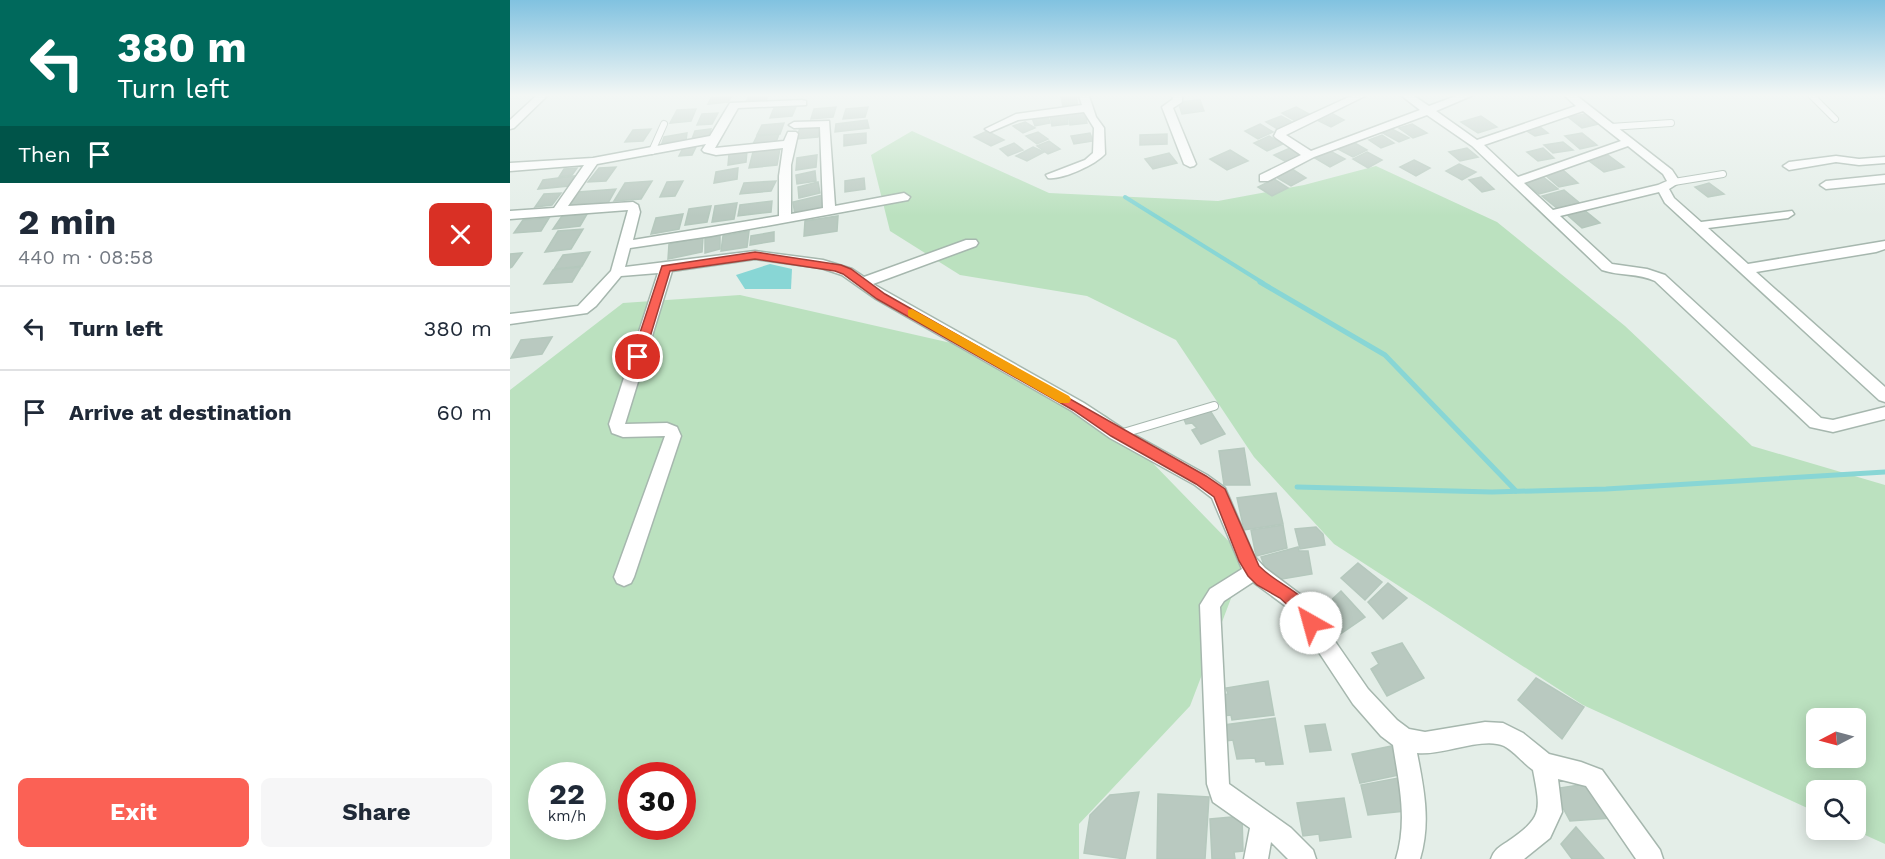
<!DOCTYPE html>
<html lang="en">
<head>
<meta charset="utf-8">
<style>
	body { margin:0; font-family:"Work Sans",sans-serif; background:#f6f6f7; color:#1f2937; height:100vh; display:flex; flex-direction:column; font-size:22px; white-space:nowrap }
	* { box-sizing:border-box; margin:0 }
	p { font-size:20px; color:#747a83 }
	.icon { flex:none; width:33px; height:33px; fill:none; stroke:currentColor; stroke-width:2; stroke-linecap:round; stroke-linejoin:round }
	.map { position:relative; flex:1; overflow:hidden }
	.panel { display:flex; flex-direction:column; background:#fff; width:510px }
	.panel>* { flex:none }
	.hud { background:#00695c; color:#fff; overflow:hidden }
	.needle { width:39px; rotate:264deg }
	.controls { position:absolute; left:1296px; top:708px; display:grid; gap:12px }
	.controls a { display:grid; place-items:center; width:60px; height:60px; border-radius:9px; background:#fff; box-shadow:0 3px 15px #0003; font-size:30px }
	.speed { position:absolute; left:18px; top:762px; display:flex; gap:12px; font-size:30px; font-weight:700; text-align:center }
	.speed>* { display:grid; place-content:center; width:78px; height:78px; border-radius:50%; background:#fff; box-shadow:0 3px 15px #0003; line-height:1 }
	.speed small { font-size:15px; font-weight:400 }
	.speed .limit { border:9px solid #d22; background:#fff; color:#111 }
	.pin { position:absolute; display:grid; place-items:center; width:51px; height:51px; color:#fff; margin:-26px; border:3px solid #fff; border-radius:50%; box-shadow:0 2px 6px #0007 }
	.me { position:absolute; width:66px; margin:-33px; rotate:322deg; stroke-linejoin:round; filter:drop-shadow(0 0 4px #0008) }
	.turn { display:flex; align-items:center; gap:21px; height:126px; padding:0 18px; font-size:27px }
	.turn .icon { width:78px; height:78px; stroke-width:2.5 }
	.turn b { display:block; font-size:42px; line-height:51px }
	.then { display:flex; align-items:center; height:57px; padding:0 18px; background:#0003; gap:12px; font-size:22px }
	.round { display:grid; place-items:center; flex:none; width:63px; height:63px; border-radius:9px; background:#f6f6f7 }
	.headline { display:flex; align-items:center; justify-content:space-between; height:102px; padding:0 18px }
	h1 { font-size:36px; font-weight:700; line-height:45px }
	.action { display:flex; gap:12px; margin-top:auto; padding:12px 18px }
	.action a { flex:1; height:69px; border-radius:9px; background:#fb6155; color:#fff; font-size:24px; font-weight:700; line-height:69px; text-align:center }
	.action a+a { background:#f6f6f7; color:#1f2937 }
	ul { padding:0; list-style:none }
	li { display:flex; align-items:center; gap:18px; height:84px; padding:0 18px; border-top:2px solid #e0e1e3 }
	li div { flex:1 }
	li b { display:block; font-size:22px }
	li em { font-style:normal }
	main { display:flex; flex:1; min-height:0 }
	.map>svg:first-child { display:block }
</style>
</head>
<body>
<main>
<section class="panel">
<div class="hud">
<div class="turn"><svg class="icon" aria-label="left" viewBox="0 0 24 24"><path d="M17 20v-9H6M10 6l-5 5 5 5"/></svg><div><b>380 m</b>Turn left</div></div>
<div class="then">Then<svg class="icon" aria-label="arrive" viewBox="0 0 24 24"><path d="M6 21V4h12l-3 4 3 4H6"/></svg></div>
</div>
<div class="headline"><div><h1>2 min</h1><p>440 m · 08:58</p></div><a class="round" style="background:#d93025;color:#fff"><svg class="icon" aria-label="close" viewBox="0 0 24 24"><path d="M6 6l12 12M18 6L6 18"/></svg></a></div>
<ul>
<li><svg class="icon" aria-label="left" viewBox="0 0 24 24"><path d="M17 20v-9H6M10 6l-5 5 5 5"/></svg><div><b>Turn left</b></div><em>380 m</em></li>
<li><svg class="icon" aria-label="arrive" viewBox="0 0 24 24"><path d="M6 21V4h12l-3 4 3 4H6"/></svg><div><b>Arrive at destination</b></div><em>60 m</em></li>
</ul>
<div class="action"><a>Exit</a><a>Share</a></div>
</section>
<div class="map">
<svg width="1375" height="859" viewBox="0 0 1375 859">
	<rect width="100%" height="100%" fill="#e4eee8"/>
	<g fill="#bbe1bf" fill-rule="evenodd">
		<path d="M402 131 539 193 708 201 794 185 866 166 987 222 1115 326 1242 446 1375 485V844L1344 830 1346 790H1306V812L1073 705 824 544 744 457 666 340 577 296 450 275 380 231 361 155ZM1306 718H1346V758H1306Z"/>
		<path d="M230 295 472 350 597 416 736 559 680 706 569 824V859H0V390L113 303ZM32 776H82V826H32ZM122 776H172V826H122Z"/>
	</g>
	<polygon fill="#88d6d5" points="260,264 282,269 281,289 235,289 226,275"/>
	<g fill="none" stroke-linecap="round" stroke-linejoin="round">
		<polyline stroke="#88d6d5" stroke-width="4" points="615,197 753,283"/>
		<g stroke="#88d6d5" stroke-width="5">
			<polyline points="750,282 875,355 1006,491"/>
			<polyline points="787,487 982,492 1096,489 1375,472"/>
		</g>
	</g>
	<g fill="#b9c9c0" stroke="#b5c8bd" stroke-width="1.5">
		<polygon points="239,96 258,96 256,101 236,102"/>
		<polygon points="551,96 566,96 568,106 553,107"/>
		<polygon points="221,97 218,102 198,104 201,98"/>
		<polygon points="690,100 694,111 672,114 668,102"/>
		<polygon points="286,107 282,116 260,118 264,108"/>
		<polygon points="326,107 323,117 301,119 304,109"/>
		<polygon points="358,107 355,117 333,119 336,109"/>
		<polygon points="786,107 799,114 785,121 772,113"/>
		<polygon points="186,109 181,121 160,123 167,110"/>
		<polygon points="208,113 202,124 187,125 192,114"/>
		<polygon points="575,113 577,123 560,125 558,114"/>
		<polygon points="821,113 834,120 821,127 807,120"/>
		<polygon points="557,114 558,124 542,126 540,115"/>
		<polygon points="1075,114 1089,124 1072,128 1058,117"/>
		<polygon points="538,116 540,123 525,126 522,118"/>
		<polygon points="771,116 784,123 769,130 756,122"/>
		<polygon points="971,116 987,127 968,133 951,122"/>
		<polygon points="357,120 359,128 325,132 326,124"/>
		<polygon points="515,122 525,128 513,133 503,126"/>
		<polygon points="274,123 270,134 247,135 252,125"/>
		<polygon points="750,124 763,132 748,139 735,131"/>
		<polygon points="902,124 917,133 903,138 889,128"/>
		<polygon points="1029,126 1038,133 1025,136 1015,130"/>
		<polygon points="312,127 308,137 286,139 290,128"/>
		<polygon points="141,129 133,141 115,142 123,130"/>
		<polygon points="201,129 199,138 182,139 185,131"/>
		<polygon points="882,129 899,138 889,142 873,133"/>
		<polygon points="477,131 494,140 481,146 464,137"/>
		<polygon points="528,132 538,139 527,144 516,136"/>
		<polygon points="177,133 176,140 152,143 154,137"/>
		<polygon points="356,133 356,143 334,146 334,135"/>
		<polygon points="580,133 583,141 564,144 561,136"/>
		<polygon points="1072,133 1087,145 1070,149 1055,136"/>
		<polygon points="269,134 265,145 242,146 247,136"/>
		<polygon points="657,134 657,144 630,145 630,135"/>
		<polygon points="872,135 884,143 871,148 859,140"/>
		<polygon points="759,136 773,144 757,151 744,143"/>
		<polygon points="539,141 550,149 538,154 527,146"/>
		<polygon points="843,142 857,150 843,157 828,149"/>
		<polygon points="1053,142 1063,150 1043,153 1034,145"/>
		<polygon points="504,143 513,150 498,156 490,149"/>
		<polygon points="187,145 182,155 169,156 174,146"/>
		<polygon points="523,147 534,152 517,161 506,156"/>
		<polygon points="270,148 267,165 239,168 243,152"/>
		<polygon points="780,148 793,156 778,163 764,155"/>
		<polygon points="957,148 968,157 950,161 939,152"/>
		<polygon points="1033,148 1044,158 1028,161 1017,152"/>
		<polygon points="720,150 738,161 717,170 700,159"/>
		<polygon points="237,151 236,162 218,165 219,154"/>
		<polygon points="820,151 835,159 820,167 805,158"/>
		<polygon points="857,152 872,160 858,168 843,159"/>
		<polygon points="659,153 667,163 643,169 635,159"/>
		<polygon points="307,155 306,167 286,170 287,158"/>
		<polygon points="1098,155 1114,167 1094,172 1078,160"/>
		<polygon points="904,160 920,168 906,176 890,167"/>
		<polygon points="949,164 966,172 952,180 936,171"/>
		<polygon points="106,167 96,181 78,182 89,168"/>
		<polygon points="67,168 62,175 49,177 54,169"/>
		<polygon points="228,168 227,179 204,183 206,172"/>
		<polygon points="782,169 796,178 781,186 766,177"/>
		<polygon points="1053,170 1068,183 1049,187 1034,174"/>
		<polygon points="305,171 306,181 287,184 286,175"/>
		<polygon points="64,176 59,186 28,189 33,180"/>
		<polygon points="1032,176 1048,189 1029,194 1013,181"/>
		<polygon points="971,177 984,189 972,192 959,180"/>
		<polygon points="354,178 355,189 335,192 335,181"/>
		<polygon points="764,179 778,188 762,196 748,187"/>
		<polygon points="142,181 131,199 104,201 115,183"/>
		<polygon points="173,181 165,196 150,197 157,182"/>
		<polygon points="266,181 261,191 230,194 234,183"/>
		<polygon points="308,182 310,193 289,198 288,187"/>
		<polygon points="1199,183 1214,194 1198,197 1185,187"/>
		<polygon points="106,189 98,203 59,206 68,192"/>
		<polygon points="1054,190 1071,204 1048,209 1032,196"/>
		<polygon points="51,193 42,205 25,207 34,194"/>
		<polygon points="313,195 316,208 285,215 283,202"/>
		<polygon points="262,201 261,212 228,216 230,205"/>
		<polygon points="227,203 224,219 202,222 205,206"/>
		<polygon points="201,206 197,222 175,225 179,209"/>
		<polygon points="1073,209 1090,223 1072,228 1055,213"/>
		<polygon points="77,214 70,226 43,229 52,216"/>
		<polygon points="173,214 169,229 141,234 146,218"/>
		<polygon points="328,216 327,231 294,236 295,221"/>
		<polygon points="39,218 31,231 4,233 13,220"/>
		<polygon points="73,229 61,249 35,252 48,231"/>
		<polygon points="239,231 237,247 211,251 213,236"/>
		<polygon points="264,232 264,241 240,245 241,236"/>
		<polygon points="210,235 210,249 195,253 195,238"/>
		<polygon points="193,237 192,252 158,259 159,244"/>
		<polygon points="80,252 72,266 44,269 53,255"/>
		<polygon points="12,253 2,267 0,268 0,254"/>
		<polygon points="71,267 62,282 34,284 43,270"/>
		<polygon points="42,337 32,354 1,358 11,340"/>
		<polygon points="699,409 715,434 691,444 682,430 687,428 682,423 676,424 673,417"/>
		<polygon points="734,448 740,485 714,485 709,451"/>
		<polygon points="766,493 773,524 734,530 727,498"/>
		<polygon points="773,525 777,548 746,556 741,530"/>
		<polygon points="806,527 813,534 815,545 790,549 785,529"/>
		<polygon points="788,547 789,551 798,551 802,574 760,581 751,557"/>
		<polygon points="848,563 872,582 855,600 831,578"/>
		<polygon points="878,583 897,598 873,619 858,602"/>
		<polygon points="831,591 855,617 826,637 805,615"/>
		<polygon points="892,643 914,678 877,696 861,669 869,664 862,653"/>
		<polygon points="1026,678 1074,707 1052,739 1008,700"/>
		<polygon points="758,681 764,715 722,720 721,715 713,716 710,695 718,694 716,688"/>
		<polygon points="765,718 773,764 756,765 755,761 746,762 745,758 727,759 723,740 716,741 714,725"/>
		<polygon points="815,724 821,750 800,752 795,726"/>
		<polygon points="882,746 889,775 850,783 842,754"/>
		<polygon points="888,778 895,811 858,815 851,785"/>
		<polygon points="1082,783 1101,818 1060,821 1043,789"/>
		<polygon points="629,792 615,859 574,853 580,815 600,795"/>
		<polygon points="648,794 699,797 695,859 647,859"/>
		<polygon points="834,798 841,837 810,841 809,834 793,836 787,803"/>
		<polygon points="732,816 733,851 724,852 725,859 702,859 700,819"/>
		<polygon points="1066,827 1094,859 1062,859 1051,844"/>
	</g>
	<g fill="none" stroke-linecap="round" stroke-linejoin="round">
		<defs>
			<g id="lane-far1">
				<polyline points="1302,96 1325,119"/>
				<polyline points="1100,127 1161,123"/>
				<polyline points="142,151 154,124"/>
				<polyline points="1164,182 1213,174"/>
			</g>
			<polyline id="lane" points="610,434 704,406"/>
			<g id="street">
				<polygon points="26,96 37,96 4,128 0,129 0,120"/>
				<path d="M569 96H579L586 117 594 128 595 154C585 165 552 180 538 178L536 175 575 160 583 153 584 128 574 112 508 120 480 132 475 129 506 114 572 105Z"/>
				<polygon points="662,96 672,96 672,102 663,108 686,164 684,166 680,167 674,164 652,107 663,99"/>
				<path d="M841 96H855L776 135 801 151 910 110 892 96H904L919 106 946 96H961L926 111 967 140 1066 106 1055 96H1067L1162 170 1170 182 1159 189 1164 198 1191 222 1282 211 1284 214 1278 218 1198 228 1238 264 1375 241V249L1366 252 1246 272 1375 387V402L1369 400 1155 203 1149 192 1050 216 1102 264 1137 269 1155 275 1311 418 1323 420 1375 407V419L1323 432 1300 427 1145 281C1129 273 1109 276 1092 270L962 146 917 115 804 157 758 181H750V175L791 155 766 138 764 136 767 130ZM1073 111 1111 141 1008 177 974 145ZM1118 146 1153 174 1157 181 1148 185 1043 210 1014 183Z"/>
				<path d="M292 100 296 101V105L228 108 205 148 274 141 278 132H286L288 134 281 165V214L313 208 310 127 284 128 279 125 284 122 319 121 325 206 394 193 400 197 398 200 201 236 120 248 115 267 245 251 313 260 342 269 354 277 456 240H466L468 243 466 246 363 284 574 403 612 428 697 475 715 488 744 556 755 568 795 598 858 689 887 720 899 729 915 732 975 722 993 723 1013 733 1039 754 1071 762 1092 770 1150 850 1153 859H1126L1076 786 1048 779 1052 812 1040 838 1014 859H981C984 850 989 847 997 842 1033 817 1031 812 1023 770 1013 763 1005 752 994 746 973 736 932 756 907 753 914 789 921 823 910 859H886C898 820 889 784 883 745L871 736 843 704 781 610 743 582 714 601 710 607 719 784 781 828 803 850 806 859H778L761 842 758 859H734L740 828 703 802 697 784 690 605 700 589 732 569 702 498 685 485 600 438 562 411 366 299 332 275 311 268 245 259 162 271 115 424 157 423 167 427 171 436 124 577 121 583 114 586 107 583 104 577 155 436 113 437 102 433 99 424 148 273 111 276 86 306 77 313 0 324V314L68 306 101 271 118 210 0 219V211L44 208 74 165 0 171V163L83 158 200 136 220 103ZM196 144 192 150 194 152 206 155 273 148 269 176V216L123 240 130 212 128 205 123 202 58 206 87 164Z"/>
				<polygon points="1326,156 1349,159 1375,157 1375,163 1349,165 1326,162 1279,170 1273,166 1279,162"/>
				<polygon points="1375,175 1375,183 1316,189 1310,185 1316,181"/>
			</g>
		</defs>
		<use href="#lane-far1" stroke="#a6b7ae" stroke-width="8"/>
		<use href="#lane" stroke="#a6b7ae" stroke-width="10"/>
		<use href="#street" stroke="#a6b7ae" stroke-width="3"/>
		<use href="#lane-far1" stroke="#fff" stroke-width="6"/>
		<use href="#lane" stroke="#fff" stroke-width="8"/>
		<use href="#street" fill="#fff" fill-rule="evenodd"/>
	</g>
	<linearGradient id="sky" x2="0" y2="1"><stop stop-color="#81c2e0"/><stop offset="0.44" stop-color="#f3f7f5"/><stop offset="1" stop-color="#f3f7f5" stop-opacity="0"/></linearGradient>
	<rect width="1375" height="216" fill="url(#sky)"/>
	<path fill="#fb6155" stroke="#a33f37" stroke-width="1.5" d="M245 252 331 265 341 269 375 294 696 476 715 489 749 566C772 589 794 588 809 623L807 628 801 631 795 628 783 610 770 598 747 585 738 576 729 561 704 497 686 484 601 436 563 410 367 299 333 274 325 271 245 259 160 271 134 357 132 361H123L122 357 152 266Z"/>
	<polygon fill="#f59e0b" points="402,309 559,396 561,399 559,403 550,403 398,316 398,310"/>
</svg>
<div class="controls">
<a><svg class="needle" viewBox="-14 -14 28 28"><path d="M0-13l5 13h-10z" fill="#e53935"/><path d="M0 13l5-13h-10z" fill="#747a83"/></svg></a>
<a><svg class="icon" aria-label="search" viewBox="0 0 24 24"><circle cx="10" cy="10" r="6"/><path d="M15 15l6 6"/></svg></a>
</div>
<div class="speed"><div>22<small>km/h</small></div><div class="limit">30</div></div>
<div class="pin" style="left:128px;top:357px;background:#d93025"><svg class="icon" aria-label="arrive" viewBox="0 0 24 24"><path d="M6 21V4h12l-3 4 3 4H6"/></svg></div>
<svg class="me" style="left:801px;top:623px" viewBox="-20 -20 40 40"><circle r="19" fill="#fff"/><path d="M0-13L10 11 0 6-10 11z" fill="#fb6155"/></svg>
</div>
</main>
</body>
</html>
